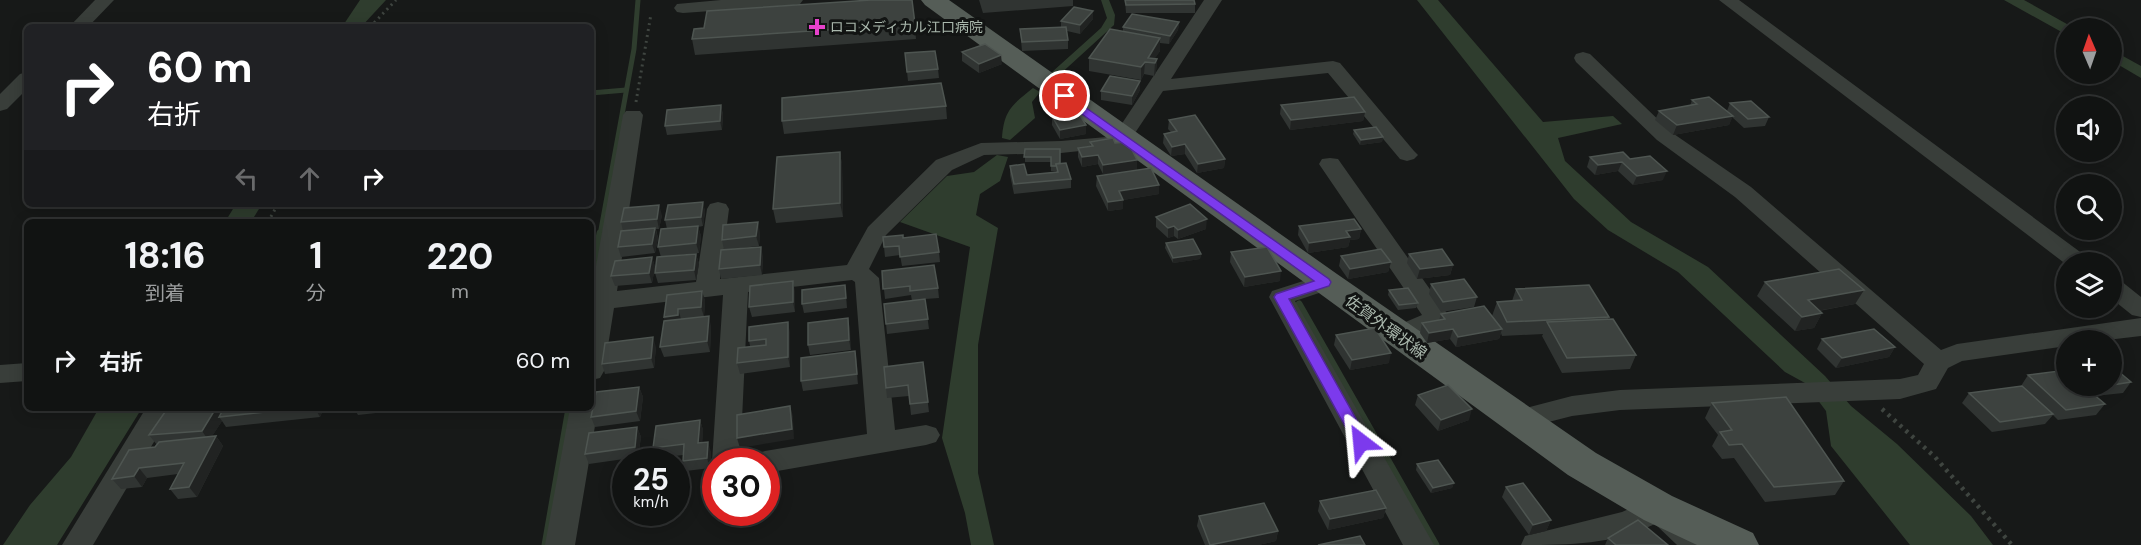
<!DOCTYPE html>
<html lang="ja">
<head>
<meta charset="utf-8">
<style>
	body { margin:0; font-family:"DM Sans","Noto Sans JP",sans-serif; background:#1e2020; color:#f1f3f6; height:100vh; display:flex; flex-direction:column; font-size:22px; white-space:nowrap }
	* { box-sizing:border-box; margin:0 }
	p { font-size:20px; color:#9c9e9f }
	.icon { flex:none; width:33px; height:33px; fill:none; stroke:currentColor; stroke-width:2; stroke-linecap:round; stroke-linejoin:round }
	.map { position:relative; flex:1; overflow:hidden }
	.panel { position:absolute; left:24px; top:219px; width:570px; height:192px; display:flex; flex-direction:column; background:#111312; border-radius:9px; box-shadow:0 3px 15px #0003,0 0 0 2px #303232 }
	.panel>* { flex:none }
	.top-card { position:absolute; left:24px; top:24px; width:570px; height:183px; border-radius:9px; box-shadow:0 3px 15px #0003,0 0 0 2px #303232; background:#202124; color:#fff; overflow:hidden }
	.needle { width:39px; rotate:358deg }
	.buttons { position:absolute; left:2056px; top:18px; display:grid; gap:12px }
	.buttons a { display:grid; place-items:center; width:66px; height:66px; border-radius:50%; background:#111312; box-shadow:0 3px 15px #0003,0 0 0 2px #303232; font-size:30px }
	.speed { position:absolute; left:612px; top:448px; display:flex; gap:12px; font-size:30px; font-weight:700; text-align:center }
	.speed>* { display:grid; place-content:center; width:78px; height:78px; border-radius:50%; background:#111312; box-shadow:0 3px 15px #0003,0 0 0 2px #303232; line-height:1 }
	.speed small { font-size:15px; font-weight:400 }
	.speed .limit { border:9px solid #d22; background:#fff; color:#111 }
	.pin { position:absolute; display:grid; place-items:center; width:51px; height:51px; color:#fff; margin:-26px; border:3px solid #fff; border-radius:50%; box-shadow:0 2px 6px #0007 }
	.me { position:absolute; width:66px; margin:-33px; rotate:331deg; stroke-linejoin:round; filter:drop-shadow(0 0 4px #0008) }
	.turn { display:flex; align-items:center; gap:21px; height:126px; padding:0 24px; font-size:27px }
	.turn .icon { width:78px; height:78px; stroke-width:2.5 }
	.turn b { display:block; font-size:42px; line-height:51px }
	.lanes { display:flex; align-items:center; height:57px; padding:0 24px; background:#0003; justify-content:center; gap:30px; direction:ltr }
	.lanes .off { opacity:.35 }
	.eta { display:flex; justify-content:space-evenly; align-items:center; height:102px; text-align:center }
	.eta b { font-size:36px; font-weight:700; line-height:42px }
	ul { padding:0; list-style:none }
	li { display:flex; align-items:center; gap:18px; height:78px; padding:0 24px }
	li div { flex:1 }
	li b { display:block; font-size:22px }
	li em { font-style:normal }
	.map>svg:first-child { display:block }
</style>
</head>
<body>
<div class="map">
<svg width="2141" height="545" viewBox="0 0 2141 545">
	<rect width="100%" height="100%" fill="#171918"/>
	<g fill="#2f3d2e">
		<polygon points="360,0 386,0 361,27 342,27"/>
		<polygon points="1101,0 1109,0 1115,15 1114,25 1057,77 1051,73 1101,28 1107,18"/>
		<polygon points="1417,0 1438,0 1543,122 1613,116 1622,124 1558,138 1565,161 1631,222 1708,267 1825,376 1851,406 1897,444 1971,516 1993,545 1910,545 1831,446 1826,411 1805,383 1785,372 1678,272 1608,230 1574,199"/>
		<polygon points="2004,0 2024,0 2074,28 2067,28 2067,35"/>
		<polygon points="2112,50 2141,66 2141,78 2112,61"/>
		<path d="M1033 88 1040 92 1032 102 1035 118 1010 140 1002 138C1004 110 1012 105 1033 88Z"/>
		<polygon points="997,155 1008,157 1000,181 980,194 976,215 998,228 978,345 978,473 994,545 971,545 965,513 942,438 970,247 900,222 947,176 974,172"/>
		<polygon points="236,204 262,204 251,222 225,222"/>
		<polygon points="99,408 142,408 57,545 3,545 30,505 71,457"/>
	</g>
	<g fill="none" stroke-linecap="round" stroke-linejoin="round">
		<g stroke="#2f3d2e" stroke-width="5">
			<polyline points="591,93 626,90"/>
			<polyline points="600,235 634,49 638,0"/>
		</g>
		<g stroke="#2f3d2e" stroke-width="7">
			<polyline points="591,283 600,233"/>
			<polyline points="1299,304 1436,545"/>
			<polyline points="545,545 569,408"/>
		</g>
		<g stroke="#3f4540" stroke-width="3" stroke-dasharray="2 4" stroke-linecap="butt">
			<polyline points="370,27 396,0"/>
			<polyline points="636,102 651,14"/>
			<polyline points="268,222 278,204"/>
		</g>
		<polyline stroke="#3f4540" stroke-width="4.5" stroke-dasharray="3 5" stroke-linecap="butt" points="1882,409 1935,457 2012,545"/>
		<g fill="#393e3a" fill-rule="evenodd">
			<polygon points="95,0 114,0 88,27 69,27"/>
			<polygon points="721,0 803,0 800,4 794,5 683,13 677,12 674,8 677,4"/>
			<polygon points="1204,0 1222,0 1171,79 1333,61 1340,63 1414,151 1418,155 1414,159 1407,161 1400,159 1328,73 1163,91 1129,142 1118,147 1061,153 984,155 952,170 886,235 869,269 879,278 895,430 926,425 936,428 940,435 936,442 926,445 766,473 766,462 751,462 755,454 765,451 867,434 855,282 852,280 748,292 740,462 716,462 716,469 712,462 723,295 614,308 604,371 600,378 591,380 591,294 623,115 626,111 640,111 643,115 617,291 696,282 707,209 710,204 718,202 726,204 729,209 720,279 847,265 868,227 936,160 981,143 1061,141 1107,137 1115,134"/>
			<polygon points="1719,0 1739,0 2087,257 2091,262 2067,262 2067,265"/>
			<polygon points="1583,52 1590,54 1671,132 1751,187 1941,350 1957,344 2141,318 2141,336 2107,340 2067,340 2067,346 1962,361 1948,368 1936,389 1900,399 1620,410 1572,416 1517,430 1507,427 1503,420 1507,413 1572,396 1620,390 1900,379 1918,375 1924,364 1735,197 1657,140 1576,62 1574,58 1576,54"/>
			<polygon points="27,72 27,89 7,109 0,111 0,94 20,74"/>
			<path d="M1330 158 1338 159 1446 312 1450 318 1446 324C1429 332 1408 346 1389 341L1385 335 1389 329 1422 315 1319 164 1322 159Z"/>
			<polygon points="1325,274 1334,276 1337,282 1334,288 1295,301 1434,545 1403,545 1269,297 1272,291"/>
			<polygon points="2112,279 2121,281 2141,297 2141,317 2132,315 2112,299"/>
			<polygon points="27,363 27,381 0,383 0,365"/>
			<polygon points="591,400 598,408 575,545 545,545 570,408 591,408"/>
			<polygon points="146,408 174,408 93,545 62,545"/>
			<path d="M1658 496C1675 502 1704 529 1712 545H1677L1655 524C1611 545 1569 545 1521 545L1525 536 1622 512Z"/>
		</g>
		<polygon fill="#555d57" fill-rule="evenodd" points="921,0 949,0 1337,274 1596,453 1672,496 1753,533 1759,545 1697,545 1644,520 1568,475 925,5"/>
	</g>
	<g fill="#303432">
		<polygon points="912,0 916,39 695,55 692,39 704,28"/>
		<polygon points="979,0 1073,0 1073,6 983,13"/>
		<polygon points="1125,0 1194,0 1195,4 1195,13 1126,13"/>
		<polygon points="1093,19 1080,34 1067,31 1068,40 1068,49 1022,51 1020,29 1061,28 1061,21"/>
		<polygon points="1179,22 1178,30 1169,44 1160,43 1160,51 1154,59 1157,59 1156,72 1154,76 1144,74 1141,80 1089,71 1089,58 1123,31 1123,27"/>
		<polygon points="962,52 1002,64 979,73 962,61"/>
		<polygon points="905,53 938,69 939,78 908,81"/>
		<polygon points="1140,90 1132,105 1101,100 1101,91"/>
		<polygon points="1692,100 1727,111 1730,103 1769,117 1765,126 1744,128 1732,117 1729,125 1673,135 1655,120 1659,111 1690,106"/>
		<polygon points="721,105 723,115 722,130 667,135 665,126"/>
		<polygon points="1281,105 1365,112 1363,121 1290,130 1280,114"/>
		<polygon points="946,106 947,119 784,134 782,121"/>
		<polygon points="1052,116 1086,134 1060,139 1052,125"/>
		<polygon points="1169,120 1225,159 1224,168 1197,173 1185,154 1171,156 1163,143 1164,134 1171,132 1168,129"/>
		<polygon points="1354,130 1383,137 1382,142 1360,145 1353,134"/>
		<polygon points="1090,142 1115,143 1137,160 1137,170 1103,174 1098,164 1082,167 1078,157 1078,148 1090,146"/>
		<polygon points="1025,149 1060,149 1060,163 1071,179 1071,188 1014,194 1010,175 1010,166 1027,175 1056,173 1056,171 1051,171 1051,162 1025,162"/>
		<polygon points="840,152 842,165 843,217 776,223 773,209"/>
		<polygon points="1590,157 1630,159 1663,180 1633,185 1618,171 1595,175 1587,167"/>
		<polygon points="1097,176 1159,185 1159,194 1123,200 1123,209 1108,211 1096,186"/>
		<polygon points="703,202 705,212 703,226 698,227 701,236 699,253 661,257 658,247 667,229 665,220"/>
		<polygon points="662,215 659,229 656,229 658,238 655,253 621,257 618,247 623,231 621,222"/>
		<polygon points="1156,217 1206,229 1178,239 1174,236 1168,238 1156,227"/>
		<polygon points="1299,226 1361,229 1359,239 1350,240 1348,247 1308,253 1298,235"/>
		<polygon points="760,232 759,246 724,250 722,240"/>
		<polygon points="883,237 903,238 939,252 940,262 902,266 900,255 885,257"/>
		<polygon points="1166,243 1201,254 1200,259 1173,263 1165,248"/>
		<polygon points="1231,252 1280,281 1244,287 1230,262"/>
		<polygon points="696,254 699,264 696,280 658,283 655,273"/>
		<polygon points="1409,254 1453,265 1450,275 1417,279 1407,263"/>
		<polygon points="763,256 762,275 721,279 719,269"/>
		<polygon points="1341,256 1391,262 1388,272 1348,279 1339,266"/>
		<polygon points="652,257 655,267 652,283 615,286 611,276"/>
		<polygon points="882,271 938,288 939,298 925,299 929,329 887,334 884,304 912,301 911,295 885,299"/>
		<polygon points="1765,282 1864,290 1855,304 1819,311 1822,313 1814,328 1795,331 1757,296"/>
		<polygon points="1431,284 1477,297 1474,307 1441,312 1429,294"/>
		<polygon points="1516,289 1609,317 1608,319 1636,355 1630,369 1562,373 1542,336 1543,334 1502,336 1501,333 1499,339 1456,347 1450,339 1427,343 1420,333 1422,323 1439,320 1441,314 1492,316 1497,302 1512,301"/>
		<polygon points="1389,290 1418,303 1416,308 1398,310 1388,295"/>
		<polygon points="702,291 705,301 704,316 711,326 710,352 664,357 660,347 665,321 664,317"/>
		<polygon points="795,291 795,312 752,317 749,307"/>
		<polygon points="846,295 847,308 804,313 802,304"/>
		<polygon points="848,318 851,350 810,355 808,345"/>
		<polygon points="790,332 790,367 740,374 737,363 750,346 749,341"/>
		<polygon points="1336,335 1389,363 1350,370 1334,345"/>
		<polygon points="1822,339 1895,347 1889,357 1836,368 1817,349"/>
		<polygon points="656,347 654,368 605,374 602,364"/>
		<polygon points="855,351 858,384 803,391 801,381"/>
		<polygon points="923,362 929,412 911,415 909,396 887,398 884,367"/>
		<polygon points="2112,366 2131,382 2123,393 2095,396 2105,404 2096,415 2058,420 2053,415 2045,424 1992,432 1962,403 1969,393 2021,386 2028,375 2067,386 2112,386"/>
		<polygon points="639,387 643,397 640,421 595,427 591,417"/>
		<polygon points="1418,395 1469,420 1438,431 1415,405"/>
		<polygon points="1712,403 1844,481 1835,495 1765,502 1734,458 1722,459 1712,446 1718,435 1705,418"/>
		<polygon points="162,408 223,408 220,412 219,412 221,415 224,408 324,408 320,417 226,427 222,421 212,436 216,436 223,446 197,497 178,499 170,489 178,474 147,478 142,487 121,489 112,479 155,447 157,445 149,435 165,412"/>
		<polygon points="354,408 420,408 358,415"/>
		<polygon points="700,420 703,430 702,442 711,452 710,468 686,471 683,461 683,455 657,458 653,448"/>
		<polygon points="637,427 641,437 638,457 589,464 585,454"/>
		<polygon points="1417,464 1454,483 1452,488 1431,493 1416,470"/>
		<polygon points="1506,487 1551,520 1546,531 1529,535 1502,497"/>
		<polygon points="1320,501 1386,508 1383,518 1328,530 1318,511"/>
		<polygon points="1199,516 1278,531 1276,541 1258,545 1205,545 1197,526"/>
		<polygon points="1608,538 1668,545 1605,545"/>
	</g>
	<g fill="#212322">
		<polygon points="1093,11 1093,19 1080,34 1080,25"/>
		<polygon points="1179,22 1178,30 1169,44 1170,36"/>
		<polygon points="1160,38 1160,51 1152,63 1148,58"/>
		<polygon points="1001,55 1002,64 979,73 979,64"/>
		<polygon points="1157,59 1156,72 1154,76 1155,63"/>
		<polygon points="1145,62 1144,74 1141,80 1141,67"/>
		<polygon points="1140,81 1140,90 1132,105 1132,96"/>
		<polygon points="721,105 723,115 722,130 720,121"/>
		<polygon points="1365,112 1363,121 1290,130 1291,120"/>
		<polygon points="1733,116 1729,125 1673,135 1677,125"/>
		<polygon points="1086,125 1086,134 1060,139 1060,130"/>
		<polygon points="1383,137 1382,142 1360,145 1361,140"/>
		<polygon points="1185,144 1185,154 1171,156 1172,147"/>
		<polygon points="840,152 842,165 843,217 840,203"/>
		<polygon points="1098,155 1098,164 1082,167 1082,157"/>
		<polygon points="1225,159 1224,168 1197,173 1198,164"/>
		<polygon points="1137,160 1137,170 1103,174 1103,165"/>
		<polygon points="1622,162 1618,171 1595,175 1598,165"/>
		<polygon points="1667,171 1663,180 1633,185 1637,176"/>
		<polygon points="1159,185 1159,194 1123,200 1123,209 1108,211 1108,202 1119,191"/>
		<polygon points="703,202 705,212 703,226 701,217"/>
		<polygon points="659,205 662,215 659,229 657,219"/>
		<polygon points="1207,219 1206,229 1178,239 1178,230"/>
		<polygon points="758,222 760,232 759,246 756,236"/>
		<polygon points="698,226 701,236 699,253 696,243"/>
		<polygon points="1174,226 1174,236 1168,238 1168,228"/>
		<polygon points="655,228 658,238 655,253 652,244"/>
		<polygon points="1361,229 1359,239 1350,240 1348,247 1308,253 1309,243 1346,231"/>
		<polygon points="761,247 763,256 762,275 760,265"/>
		<polygon points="696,254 699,264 696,280 694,270"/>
		<polygon points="1201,254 1200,259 1173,263 1173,258"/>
		<polygon points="652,257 655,267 652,283 649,273"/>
		<polygon points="1391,262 1388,272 1348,279 1350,269"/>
		<polygon points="1453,265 1450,275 1417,279 1420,269"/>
		<polygon points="1281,271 1280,281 1244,287 1245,277"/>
		<polygon points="793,281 795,291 795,312 793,302"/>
		<polygon points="1864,290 1855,304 1800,314 1808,300"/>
		<polygon points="702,291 705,301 704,317 701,307"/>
		<polygon points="678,309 681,319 667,327 664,317"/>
		<polygon points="1822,313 1814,328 1795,331 1802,317"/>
		<polygon points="709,316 711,326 710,352 707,341"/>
		<polygon points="848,318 850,328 851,350 849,340"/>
		<polygon points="788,322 790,332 790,367 788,357"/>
		<polygon points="1453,329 1450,339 1427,343 1429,333"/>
		<polygon points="1502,329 1499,339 1456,347 1458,337"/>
		<polygon points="653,337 656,347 654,368 651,358"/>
		<polygon points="1895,347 1889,357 1836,368 1842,358"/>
		<polygon points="855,351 857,361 858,384 857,374"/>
		<polygon points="1391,353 1389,363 1350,370 1352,360"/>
		<polygon points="639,387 643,397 640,421 636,411"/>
		<polygon points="790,406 793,416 794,439 740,448 737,438"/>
		<polygon points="216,408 222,417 219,417 222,421 209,441 202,431"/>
		<polygon points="315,408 324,408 320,417"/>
		<polygon points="1472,409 1469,420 1438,431 1441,420"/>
		<polygon points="700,420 703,430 702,453 698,443"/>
		<polygon points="637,427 641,437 638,457 635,447"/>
		<polygon points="216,436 223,446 197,497 189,487"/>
		<polygon points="708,442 711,452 710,468 707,458"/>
		<polygon points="139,468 147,478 142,487 134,476"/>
		<polygon points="1454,483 1452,488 1431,493 1433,488"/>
		<polygon points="1386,508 1383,518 1328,530 1330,519"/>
		<polygon points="1551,520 1546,531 1529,535 1533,525"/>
		<polygon points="1278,531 1276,541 1258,545 1210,545"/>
	</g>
	<g fill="#3d423f" stroke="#4e5551" stroke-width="1.5">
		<polygon points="871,0 912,0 915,24 692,39 694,29 704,28 707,11"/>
		<polygon points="1125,0 1194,0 1195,4 1126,5"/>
		<polygon points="1074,7 1093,11 1080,25 1061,21"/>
		<polygon points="1132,14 1179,22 1170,36 1123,27"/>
		<polygon points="1066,27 1068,40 1022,42 1020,29"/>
		<polygon points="1110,29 1160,38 1148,58 1157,59 1155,63 1145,62 1141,67 1089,58"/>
		<polygon points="985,44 1001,55 979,64 962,52"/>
		<polygon points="935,51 938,69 907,72 905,53"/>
		<polygon points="1110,76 1140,81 1132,96 1101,91"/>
		<polygon points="941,83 946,106 782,121 782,98"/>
		<polygon points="1354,97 1365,112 1291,120 1281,105"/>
		<polygon points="1709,97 1733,116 1677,125 1659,111 1697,104 1692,100"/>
		<polygon points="1751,101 1769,117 1748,119 1730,103"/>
		<polygon points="721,105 720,121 665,126 667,110"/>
		<polygon points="1078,112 1086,125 1060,130 1052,116"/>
		<polygon points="1195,115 1225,159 1198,164 1185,144 1172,147 1164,134 1177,131 1169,120"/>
		<polygon points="1376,127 1383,137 1361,140 1354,130"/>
		<polygon points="1113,138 1115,143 1128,142 1137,160 1103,165 1098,155 1082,157 1078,148 1093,146 1090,142"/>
		<polygon points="1025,149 1060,149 1060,163 1056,164 1056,166 1051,166 1051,157 1024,157"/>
		<polygon points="840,152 840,203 773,209 777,157"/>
		<polygon points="1623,152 1630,159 1650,156 1667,171 1637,176 1622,162 1598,165 1590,157"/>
		<polygon points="1066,163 1071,179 1014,184 1010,166 1024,164 1027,175 1058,172 1056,164"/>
		<polygon points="1151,168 1159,185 1119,191 1123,200 1108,202 1097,176"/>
		<polygon points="703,202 701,217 665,220 668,205"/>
		<polygon points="1190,204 1207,219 1178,230 1174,226 1168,228 1156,217"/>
		<polygon points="659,205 657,219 621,222 624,208"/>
		<polygon points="1354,219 1361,229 1346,231 1350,237 1309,243 1299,226"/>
		<polygon points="758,222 756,236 722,240 723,225"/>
		<polygon points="698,226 696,243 658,247 661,229"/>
		<polygon points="655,228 652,244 618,247 621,231"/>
		<polygon points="936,234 939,252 900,257 899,246 884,247 883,237 903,235 903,238"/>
		<polygon points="1193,239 1201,254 1173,258 1166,243"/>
		<polygon points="761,247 760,265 719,269 721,250"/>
		<polygon points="1267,247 1281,271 1245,277 1231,252"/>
		<polygon points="1381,249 1391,262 1350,269 1341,256"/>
		<polygon points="1442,249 1453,265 1420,269 1409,254"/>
		<polygon points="696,254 694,270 655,273 657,257"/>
		<polygon points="652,257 649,273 611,276 615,261"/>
		<polygon points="934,265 938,288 910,291 910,286 883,289 882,271"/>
		<polygon points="1839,269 1864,290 1808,300 1822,313 1802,317 1765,282"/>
		<polygon points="1464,279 1477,297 1443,302 1431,284"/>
		<polygon points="793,281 793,302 749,307 750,286"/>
		<polygon points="845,285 846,298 802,304 802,290"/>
		<polygon points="1589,285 1609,317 1507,322 1497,302 1522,300 1516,289"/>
		<polygon points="1408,288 1418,303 1399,305 1389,290"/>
		<polygon points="702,291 701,307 678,309 678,315 664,317 667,295"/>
		<polygon points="925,299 928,319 886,324 884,304"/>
		<polygon points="1484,306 1502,329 1458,337 1453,329 1429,333 1422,323 1445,319 1441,314"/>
		<polygon points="709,316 707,341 660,347 664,321"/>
		<polygon points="848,318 849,340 808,345 808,323"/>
		<polygon points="1613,319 1636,355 1567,358 1547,322"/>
		<polygon points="788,322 788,357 737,363 738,348 766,345 766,339 749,341 749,327"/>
		<polygon points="1375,328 1391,353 1352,360 1336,335"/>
		<polygon points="1874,329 1895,347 1842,358 1822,339"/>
		<polygon points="653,337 651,358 602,364 605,343"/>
		<polygon points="855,351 857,374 801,381 801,358"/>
		<polygon points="923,362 928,402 910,404 908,385 886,388 884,367"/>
		<polygon points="2112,366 2131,382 2112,385"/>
		<polygon points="2067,370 2067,386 2108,386 2086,388 2105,404 2066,410 2028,375"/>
		<polygon points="1448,385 1472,409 1441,420 1418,395"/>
		<polygon points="2022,386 2053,414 2000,422 1969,393"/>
		<polygon points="639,387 636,411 591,417 596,392"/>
		<polygon points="1786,397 1844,481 1774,487 1742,444 1729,445 1720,432 1732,430 1712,403"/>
		<polygon points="790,406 792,429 737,438 737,415"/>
		<polygon points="216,408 202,431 149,435 165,412"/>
		<polygon points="224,408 301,408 219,417"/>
		<polygon points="700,420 698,443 708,442 707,458 683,461 684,444 653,448 656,426"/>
		<polygon points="637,427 635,447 585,454 589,433"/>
		<polygon points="216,436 189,487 170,489 184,463 139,468 134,476 112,479 129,450 155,447 159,442"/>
		<polygon points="1438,460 1454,483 1433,488 1417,464"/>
		<polygon points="1523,483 1551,520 1533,525 1506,487"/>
		<polygon points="1376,490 1386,508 1330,519 1320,501"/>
		<polygon points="1264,503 1278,531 1210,545 1199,516"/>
		<polygon points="1638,520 1668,545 1616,545 1608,538"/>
		<polygon points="1360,536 1365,545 1318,545"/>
	</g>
	<polygon fill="#7c3aed" stroke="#51269a" stroke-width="1.5" points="1065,93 1329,279 1331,282 1329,286 1289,299 1369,442 1367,446 1356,446 1274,297 1276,294 1314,281 1061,99 1061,94"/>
	<path fill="#e742cb" stroke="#121413" stroke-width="2" d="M814 18h6v6h6v6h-6v6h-6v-6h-6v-6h6z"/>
	<g text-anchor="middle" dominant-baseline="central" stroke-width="6" stroke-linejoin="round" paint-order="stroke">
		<g font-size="14" fill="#aab8ad" stroke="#121413" text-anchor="start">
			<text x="830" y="27">ロコメディカル江口病院</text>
		</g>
		<g font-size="16" fill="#aab8ad" stroke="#121413">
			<text transform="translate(1386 327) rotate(36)">佐賀外環状線</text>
		</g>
	</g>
</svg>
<div class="buttons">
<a><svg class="needle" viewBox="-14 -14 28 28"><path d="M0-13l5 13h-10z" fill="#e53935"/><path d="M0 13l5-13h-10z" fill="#9c9e9f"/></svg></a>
<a><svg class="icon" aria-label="sound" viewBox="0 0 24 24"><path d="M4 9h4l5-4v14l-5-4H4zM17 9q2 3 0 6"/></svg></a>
<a><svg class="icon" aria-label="search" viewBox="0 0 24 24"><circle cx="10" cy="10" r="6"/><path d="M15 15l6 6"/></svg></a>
<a><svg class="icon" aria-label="layers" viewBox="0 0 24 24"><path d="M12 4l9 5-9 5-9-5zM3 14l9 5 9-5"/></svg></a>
<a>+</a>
</div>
<div class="speed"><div>25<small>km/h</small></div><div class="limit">30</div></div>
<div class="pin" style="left:1065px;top:96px;background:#d93025"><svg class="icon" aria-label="arrive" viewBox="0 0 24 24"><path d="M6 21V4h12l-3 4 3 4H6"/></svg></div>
<svg class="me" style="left:1361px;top:442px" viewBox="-20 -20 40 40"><path d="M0-17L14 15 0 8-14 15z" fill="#7c3aed" stroke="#fff" stroke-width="4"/></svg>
<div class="top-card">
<div class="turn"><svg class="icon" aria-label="right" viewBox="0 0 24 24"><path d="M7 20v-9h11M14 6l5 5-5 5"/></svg><div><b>60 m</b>右折</div></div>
<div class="lanes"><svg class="icon off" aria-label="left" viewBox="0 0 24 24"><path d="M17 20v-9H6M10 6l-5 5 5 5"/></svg><svg class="icon off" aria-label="ahead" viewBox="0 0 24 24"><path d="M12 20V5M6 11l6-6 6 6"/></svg><svg class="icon" aria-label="right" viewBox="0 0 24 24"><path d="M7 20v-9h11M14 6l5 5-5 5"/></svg></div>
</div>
<section class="panel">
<div class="eta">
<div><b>18:16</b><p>到着</p></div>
<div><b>1</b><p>分</p></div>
<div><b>220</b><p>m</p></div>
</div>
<ul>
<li><svg class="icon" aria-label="right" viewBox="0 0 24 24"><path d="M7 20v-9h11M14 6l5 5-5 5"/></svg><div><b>右折</b></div><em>60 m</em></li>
</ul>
</section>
</div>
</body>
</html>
